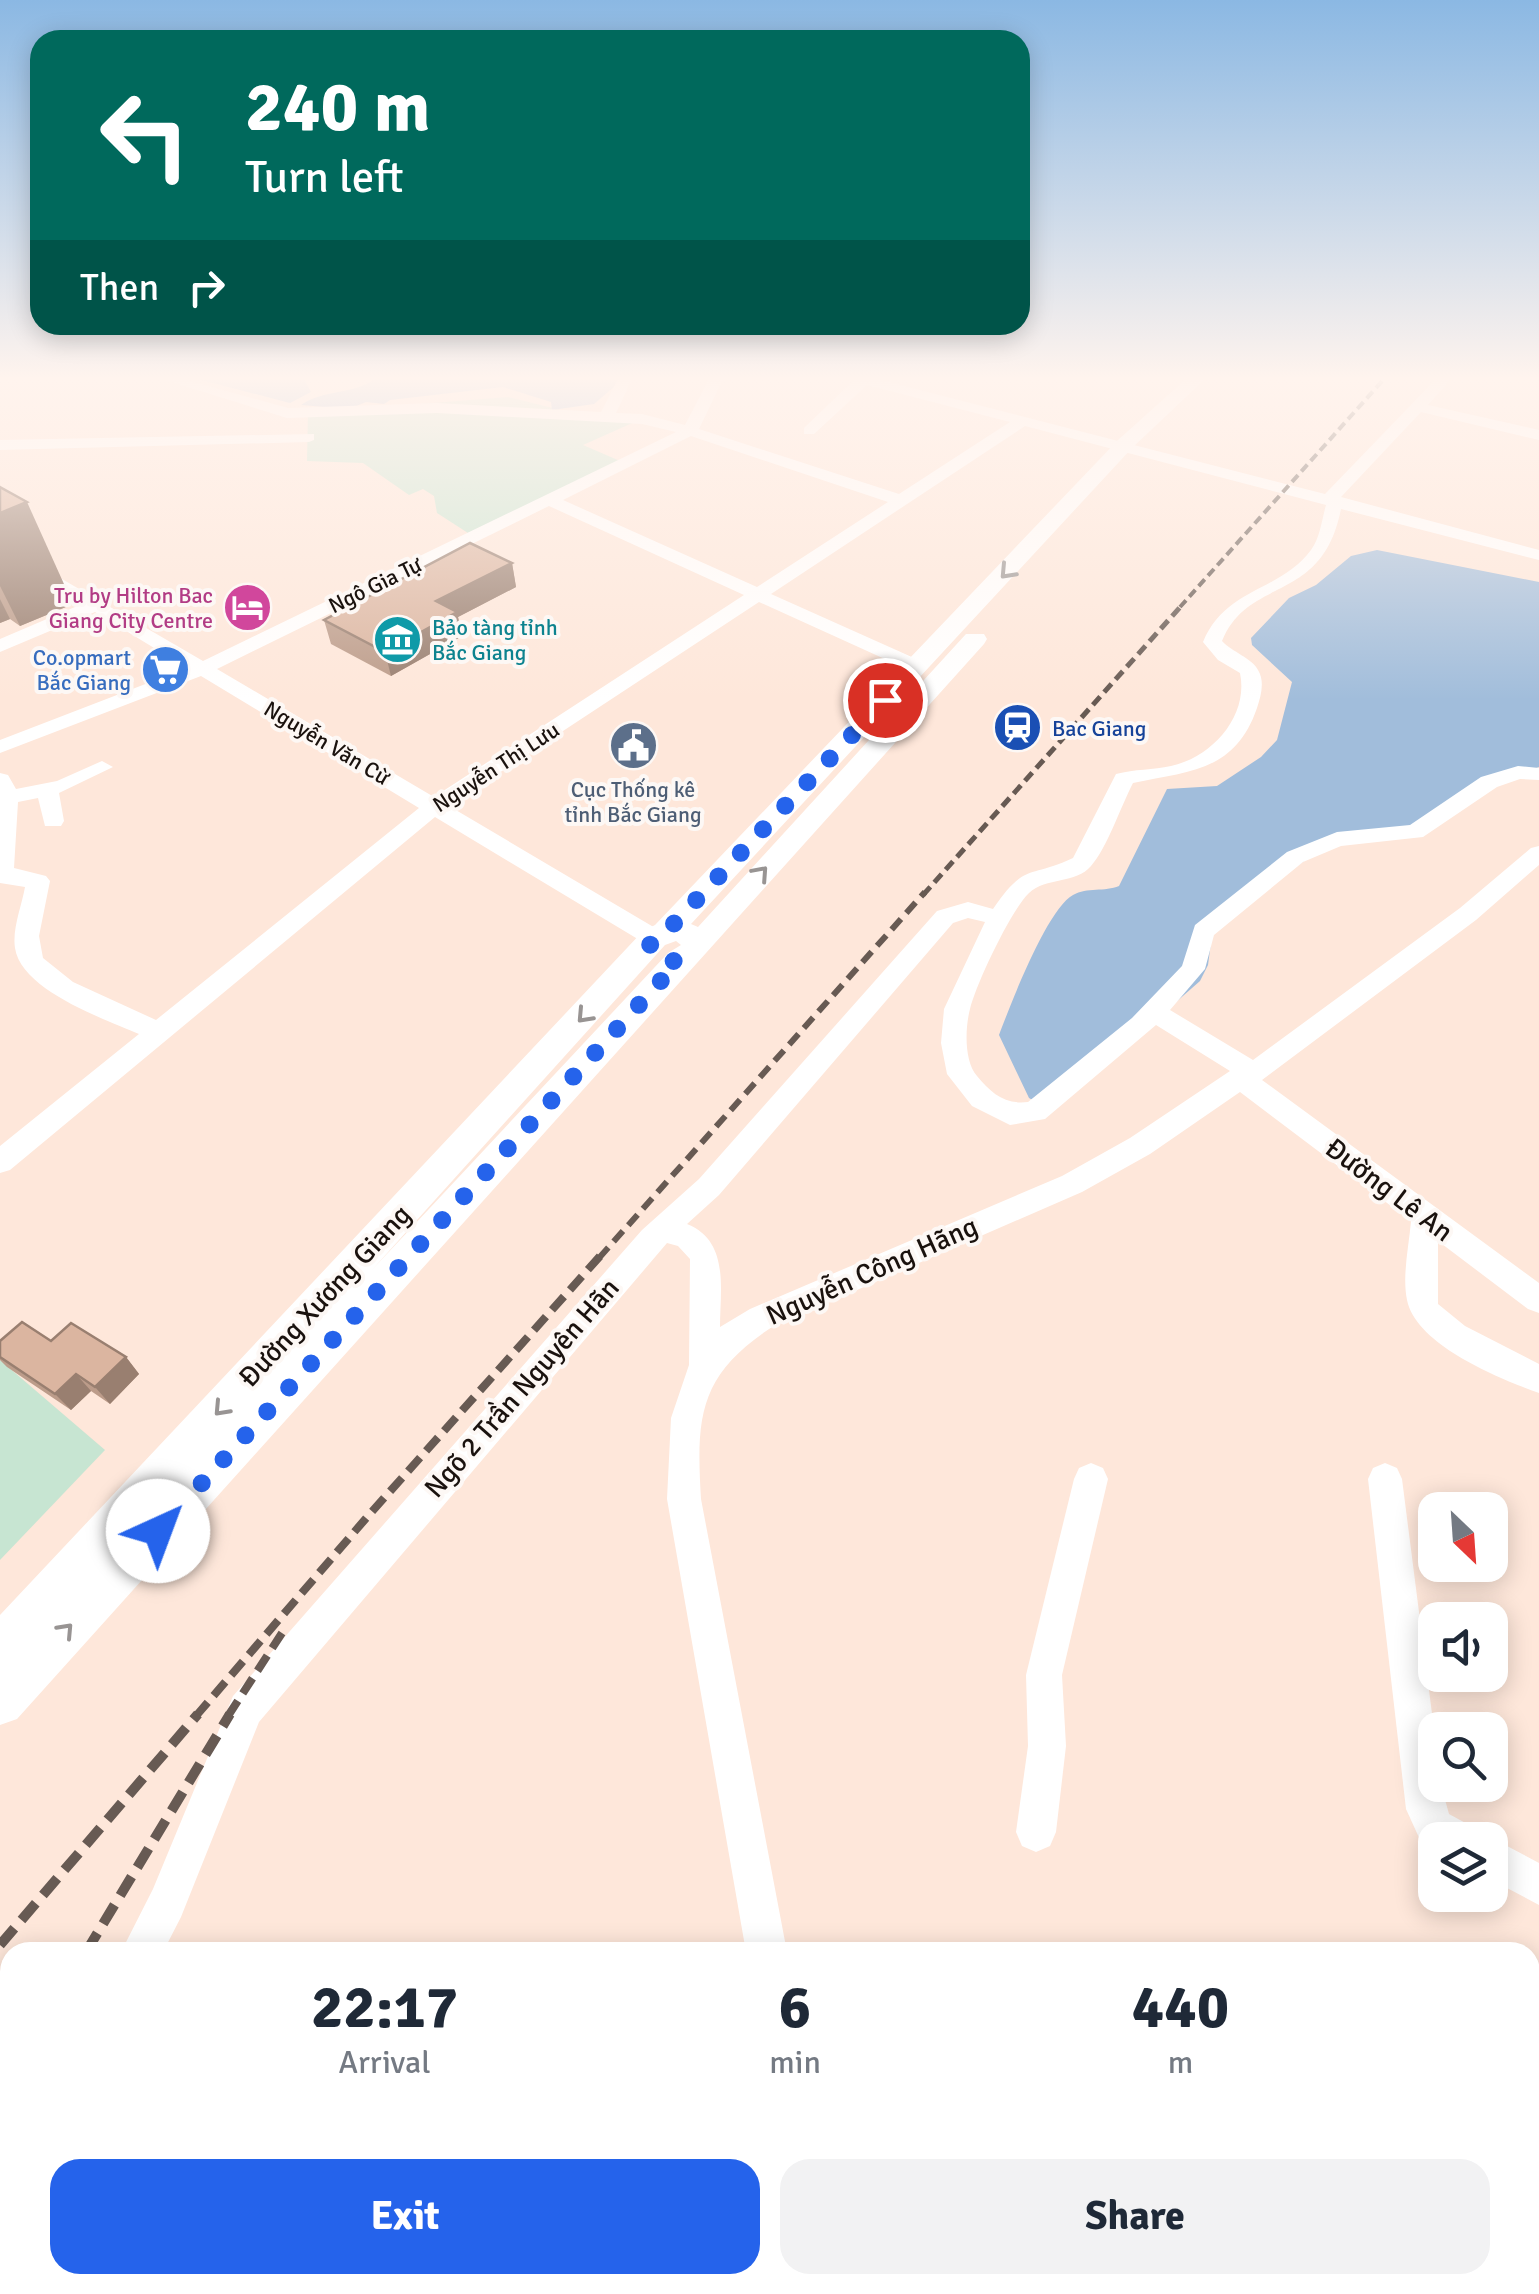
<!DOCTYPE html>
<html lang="en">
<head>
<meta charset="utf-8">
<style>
	body { margin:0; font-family:Signika,sans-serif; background:#f2f2f3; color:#1f2937; height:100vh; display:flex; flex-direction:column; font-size:38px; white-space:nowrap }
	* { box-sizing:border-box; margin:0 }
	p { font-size:32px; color:#747a83 }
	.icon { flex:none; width:55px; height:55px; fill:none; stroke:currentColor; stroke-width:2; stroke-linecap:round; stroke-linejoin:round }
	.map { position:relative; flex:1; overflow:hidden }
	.side { position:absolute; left:0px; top:1942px; width:1540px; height:352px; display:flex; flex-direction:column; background:#fff; border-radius:30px 30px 0 0; box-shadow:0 5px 25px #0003 }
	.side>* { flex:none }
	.guide { position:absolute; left:30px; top:30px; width:1000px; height:305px; border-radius:30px; box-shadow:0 5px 25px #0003; background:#00695c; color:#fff; overflow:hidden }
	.needle { width:65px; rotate:155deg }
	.fabs { position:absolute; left:1418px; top:1492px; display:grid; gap:20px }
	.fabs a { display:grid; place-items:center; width:90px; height:90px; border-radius:20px; background:#fff; box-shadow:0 5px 25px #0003; font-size:50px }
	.pin { position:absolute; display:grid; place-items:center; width:85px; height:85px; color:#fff; margin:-42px; border:5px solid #fff; border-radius:50%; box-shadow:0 2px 10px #0007 }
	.me { position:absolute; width:110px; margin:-55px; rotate:43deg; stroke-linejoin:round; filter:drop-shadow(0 0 8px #0008) }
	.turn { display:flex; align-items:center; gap:35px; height:210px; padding:0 50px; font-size:45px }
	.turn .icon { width:130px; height:130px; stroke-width:2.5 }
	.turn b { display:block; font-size:70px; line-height:85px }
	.then { display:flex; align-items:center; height:95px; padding:0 50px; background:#0003; gap:20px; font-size:38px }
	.eta { display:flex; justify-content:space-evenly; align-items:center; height:170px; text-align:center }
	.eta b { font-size:60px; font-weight:700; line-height:70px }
	.button { display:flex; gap:20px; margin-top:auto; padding:20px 50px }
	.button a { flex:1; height:115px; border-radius:30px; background:#2563eb; color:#fff; font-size:40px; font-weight:700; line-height:115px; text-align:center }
	.button a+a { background:#f2f2f3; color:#1f2937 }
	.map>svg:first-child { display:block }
</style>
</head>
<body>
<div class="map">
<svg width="1539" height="2294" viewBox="0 0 1539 2294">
	<rect width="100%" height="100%" fill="#fee7da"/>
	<g fill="#c7e5d2">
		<polygon points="508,397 573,413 609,412 639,420 583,445 620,461 468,533 437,513 434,496 423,489 409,495 363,463 307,461 308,413"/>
		<polygon points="0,1360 105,1450 0,1560"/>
	</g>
	<g fill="#a1bddb">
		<polygon points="198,379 304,379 311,392 290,403"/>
		<path d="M375 379H623L594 404 552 410 551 402 503 387 390 400 384 404 366 402 349 409 301 405C324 389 353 395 375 379Z"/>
		<path d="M1377 550 1539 582V767L1505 780 1436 826 1335 839 1232 912 1212 935 1208 965 1200 981 1062 1102H1036L1029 1098 999 1035C1010 1006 1047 909 1073 895 1087 887 1105 892 1119 886L1167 789 1217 786 1261 757 1277 740 1292 682 1252 645 1251 638 1289 598 1316 585 1351 556Z"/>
	</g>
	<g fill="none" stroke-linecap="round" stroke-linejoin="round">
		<g fill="#fff" fill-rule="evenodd">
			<path d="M162 379H183L288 408 437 403 601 412 618 379H632L616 413 642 414 685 425 709 379H723L699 429 899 494 1010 422 867 385 814 434H804V428L855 379H877L1325 494 1436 379H1451L1428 405 1539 430V440L1421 412 1341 497 1539 550V560L1341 509C1322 605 1249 575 1222 641 1232 652 1252 658 1258 670 1265 681 1261 696 1257 708 1235 772 1189 771 1133 783 1121 806 1107 848 1091 866 1076 884 1046 877 1029 893 1011 910 976 984 970 1009 965 1028 964 1061 977 1076 991 1093 1005 1105 1028 1102L1132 1018 1182 966 1195 925 1287 852 1337 832 1410 825 1481 777 1518 766 1539 768V780L1520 779 1497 787 1423 837 1341 846 1303 862 1214 935 1205 969 1170 1010 1253 1060 1460 908 1531 848 1539 846V865L1476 920 1262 1080 1539 1283V1313L1528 1309 1438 1241V1304L1465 1326 1539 1364V1393C1500 1379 1416 1345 1407 1300 1402 1275 1409 1246 1411 1221L1240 1092 1150 1154 1082 1192 772 1327C699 1375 696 1416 701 1499L787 1952H746L667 1499 671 1418 689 1365 690 1259 678 1246 667 1243 259 1722 181 1917 163 1952H121L153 1889 233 1696 642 1230 699 1179 937 911 968 902 993 909C1026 861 1029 879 1073 858L1116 774C1135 769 1153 770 1171 766 1212 757 1249 716 1240 673L1218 660 1203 642C1226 587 1280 592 1311 550 1320 538 1322 519 1326 505L1025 426 771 594 923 662V670H909L759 602 449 806 662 932 666 938 662 944H646L435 817 10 1170 0 1173V1146L139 1034C104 1019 21 990 15 948 12 929 22 905 25 887L0 883V773L8 775 16 789 57 781 102 761 113 767 59 793 64 821 61 826H45L38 798 18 802 14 868 46 876 50 881 39 936 43 958 73 982 156 1020 419 808 201 676 0 753V740L187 668 95 612 0 652V639L82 604 0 555V543L203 661 676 432 642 424 437 413 287 418ZM691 436 888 502 757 587 563 500ZM549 506 744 595 434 797 217 669ZM968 918 985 922 944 1009 941 1043 947 1074 972 1106 1010 1125 1045 1119 1156 1025 1230 1071 1130 1138 1062 1176 750 1309 720 1327C720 1290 730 1241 687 1224L719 1195 953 923Z"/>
			<polygon points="314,434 314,440 309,442 0,450 0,440"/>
			<polygon points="1091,1463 1103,1468 1108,1479 1062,1675 1066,1746 1056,1832 1050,1846 1036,1852 1022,1846 1016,1832 1028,1746 1026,1675 1074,1479 1079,1468"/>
			<polygon points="1385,1463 1397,1468 1402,1479 1435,1737 1435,1785 1441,1785 1449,1814 1471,1826 1477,1840 1435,1840 1435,1849 1421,1842 1406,1809 1368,1479 1373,1468"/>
			<polygon points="1490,1837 1539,1863 1539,1905 1490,1879 1490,1840 1483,1840"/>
			<polygon points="10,2143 10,2196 0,2200 0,2147"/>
			<polygon points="804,2285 850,2285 852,2294 806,2294"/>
		</g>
		<path fill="#fff" fill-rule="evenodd" d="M1186 379H1205L1132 448 691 924 698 927 966 634H984L987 639 984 644 17 1719 0 1725V1615L643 931 655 925 1118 440ZM676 941 681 945 668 953 371 1271 665 945Z"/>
		<polyline stroke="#675a53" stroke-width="4" stroke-dasharray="9 5" stroke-linecap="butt" points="1180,607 1384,379"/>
		<polyline stroke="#675a53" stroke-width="5" stroke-dasharray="11 6" stroke-linecap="butt" points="923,895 1182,605"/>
		<polyline stroke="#675a53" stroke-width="6" stroke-dasharray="14 8" stroke-linecap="butt" points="599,1258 925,892"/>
		<g stroke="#675a53" stroke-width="8" stroke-dasharray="18 9" stroke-linecap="butt">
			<polyline points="196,1716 368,1516 601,1255"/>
			<polyline points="228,1716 282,1633"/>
		</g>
		<g stroke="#675a53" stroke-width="10" stroke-dasharray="22 11" stroke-linecap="butt">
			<polyline points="0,1945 198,1714"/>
			<polyline points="86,1952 230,1714"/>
			<polyline points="0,2089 10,2075"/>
		</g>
	</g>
	<g fill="#bc9c8a">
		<polygon points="0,487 73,604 20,626 10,619 0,623"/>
		<polygon points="512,563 516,587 458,617 462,636 391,676 331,644 324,620"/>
		<polygon points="0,1341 51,1341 126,1357 139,1374 110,1404 91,1391 71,1410 7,1367 0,1360"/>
	</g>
	<g fill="#997f70">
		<polygon points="27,502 73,604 20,626 0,586 0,513"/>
		<polygon points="512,563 516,587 458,617 462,636 391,676 385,652 436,601"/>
		<polygon points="0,599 10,619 0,623"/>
		<polygon points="126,1357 139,1374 110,1404 95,1387"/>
		<polygon points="76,1374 91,1391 71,1410 55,1394"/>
	</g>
	<g fill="#dbb5a0" stroke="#997f70" stroke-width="2.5">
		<polygon points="0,487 27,502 0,513"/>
		<polygon points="470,543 512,563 436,601 457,612 385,652 324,620"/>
		<polygon points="22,1322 51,1341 71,1323 126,1357 95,1387 76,1374 55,1394 0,1357 0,1341"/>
	</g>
	<defs><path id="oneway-chevron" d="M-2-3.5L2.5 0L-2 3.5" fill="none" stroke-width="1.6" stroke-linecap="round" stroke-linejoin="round" transform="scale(2.5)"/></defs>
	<g stroke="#989493">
		<use href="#oneway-chevron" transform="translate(1007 572) rotate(133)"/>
		<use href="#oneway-chevron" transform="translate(761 873) rotate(-48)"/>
		<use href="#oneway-chevron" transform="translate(584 1016) rotate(133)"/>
		<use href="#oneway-chevron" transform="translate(221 1409) rotate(133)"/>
		<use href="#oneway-chevron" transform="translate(66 1630) rotate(-47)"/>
	</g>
	<linearGradient id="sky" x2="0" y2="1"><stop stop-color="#8bb8e3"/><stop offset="0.54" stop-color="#fff4ee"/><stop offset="1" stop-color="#fff4ee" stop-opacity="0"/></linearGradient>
	<rect width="1539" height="700" fill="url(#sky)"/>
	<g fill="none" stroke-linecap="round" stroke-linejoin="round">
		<polyline stroke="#2563eb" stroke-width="18" stroke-dasharray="0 32.4" points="158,1531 679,961 664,961 653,954 650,944 666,932 885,700"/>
	</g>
	<defs>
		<symbol id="hotel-disc" viewBox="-11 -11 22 22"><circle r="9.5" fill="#d1479c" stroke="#fdf8f5"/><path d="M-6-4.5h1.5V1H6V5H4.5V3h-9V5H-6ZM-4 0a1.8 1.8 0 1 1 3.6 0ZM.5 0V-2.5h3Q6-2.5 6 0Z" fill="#fff"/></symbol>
		<symbol id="museum-disc" viewBox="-11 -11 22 22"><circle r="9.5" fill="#0f9aa8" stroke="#fdf8f5"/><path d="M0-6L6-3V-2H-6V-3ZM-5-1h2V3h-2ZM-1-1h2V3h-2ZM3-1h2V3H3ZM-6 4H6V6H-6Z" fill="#fff"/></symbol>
		<symbol id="supermarket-disc" viewBox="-11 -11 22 22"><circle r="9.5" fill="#3f7fe0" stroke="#fdf8f5"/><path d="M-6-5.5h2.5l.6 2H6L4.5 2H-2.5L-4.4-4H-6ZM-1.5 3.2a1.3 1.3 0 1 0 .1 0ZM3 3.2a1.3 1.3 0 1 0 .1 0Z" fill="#fff"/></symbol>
		<symbol id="station-disc" viewBox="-11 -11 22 22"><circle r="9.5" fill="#1a4fb4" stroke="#fdf8f5"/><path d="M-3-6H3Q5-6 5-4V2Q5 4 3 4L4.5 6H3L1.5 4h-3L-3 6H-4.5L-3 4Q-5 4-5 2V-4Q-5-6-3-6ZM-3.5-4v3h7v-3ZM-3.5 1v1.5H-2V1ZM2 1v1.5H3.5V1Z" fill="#fff"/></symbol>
		<symbol id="civic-disc" viewBox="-11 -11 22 22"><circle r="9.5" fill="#5c6f8a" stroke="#fdf8f5"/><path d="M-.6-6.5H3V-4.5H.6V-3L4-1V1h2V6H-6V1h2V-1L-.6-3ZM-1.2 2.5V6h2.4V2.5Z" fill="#fff"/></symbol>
	</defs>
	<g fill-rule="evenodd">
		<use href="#hotel-disc" x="220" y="580" width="55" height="55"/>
		<use href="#museum-disc" x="370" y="612" width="55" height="55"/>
		<use href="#supermarket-disc" x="138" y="642" width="55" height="55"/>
		<use href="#station-disc" x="990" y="700" width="55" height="55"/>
		<use href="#civic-disc" x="606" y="718" width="55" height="55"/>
	</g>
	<g text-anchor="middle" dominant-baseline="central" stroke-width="8" stroke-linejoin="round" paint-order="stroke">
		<g font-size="22" fill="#1a120e" stroke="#fdf8f5">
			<text transform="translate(375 585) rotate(-26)">Ngô Gia Tự</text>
			<text transform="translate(327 743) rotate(31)">Nguyễn Văn Cừ</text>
			<text transform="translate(496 767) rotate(-33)">Nguyễn Thị Lưu</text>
		</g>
		<g font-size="22" fill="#b23c85" stroke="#fdf8f5" text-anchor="end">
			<text x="213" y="595">Tru by Hilton Bac<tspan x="213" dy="25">Giang City Centre</tspan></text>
		</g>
		<g font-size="22" fill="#0d838f" stroke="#fdf8f5" text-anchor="start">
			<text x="432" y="627">Bảo tàng tỉnh<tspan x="432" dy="25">Bắc Giang</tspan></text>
		</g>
		<g font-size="22" fill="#366cbe" stroke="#fdf8f5" text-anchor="end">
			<text x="131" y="657">Co.opmart<tspan x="131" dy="25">Bắc Giang</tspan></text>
		</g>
		<g font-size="22" fill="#164399" stroke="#fdf8f5" text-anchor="start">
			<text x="1052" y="728">Bac Giang</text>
		</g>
		<g font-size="22" fill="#4e5e75" stroke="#fdf8f5">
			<text x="633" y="789">Cục Thống kê<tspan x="633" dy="25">tỉnh Bắc Giang</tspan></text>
		</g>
		<g font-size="28" fill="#1a120e" stroke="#fdf8f5">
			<text transform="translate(1389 1190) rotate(37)">Đường Lê An</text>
			<text transform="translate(872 1271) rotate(-24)">Nguyễn Công Hãng</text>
			<text transform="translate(325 1296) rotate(-47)">Đường Xương Giang</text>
			<text transform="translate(522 1388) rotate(-49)">Ngõ 2 Trần Nguyên Hãn</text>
		</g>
	</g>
</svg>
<div class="fabs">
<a><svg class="needle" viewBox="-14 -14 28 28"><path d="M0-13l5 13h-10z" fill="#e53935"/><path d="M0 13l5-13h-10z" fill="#747a83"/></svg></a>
<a><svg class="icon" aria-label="sound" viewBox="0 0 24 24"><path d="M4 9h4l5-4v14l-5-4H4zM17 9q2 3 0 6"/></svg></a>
<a><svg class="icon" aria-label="search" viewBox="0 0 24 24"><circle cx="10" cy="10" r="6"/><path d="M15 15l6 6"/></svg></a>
<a><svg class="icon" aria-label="layers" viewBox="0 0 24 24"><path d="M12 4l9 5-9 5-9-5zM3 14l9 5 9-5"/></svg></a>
</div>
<div class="pin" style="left:885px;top:700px;background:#d93025"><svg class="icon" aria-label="arrive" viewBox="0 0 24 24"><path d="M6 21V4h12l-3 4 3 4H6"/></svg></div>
<svg class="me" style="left:158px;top:1531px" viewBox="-20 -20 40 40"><circle r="19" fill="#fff"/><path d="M0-13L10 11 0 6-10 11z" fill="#2563eb"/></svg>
<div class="guide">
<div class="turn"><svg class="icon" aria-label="left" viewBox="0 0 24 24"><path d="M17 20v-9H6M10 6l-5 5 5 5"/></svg><div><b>240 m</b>Turn left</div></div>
<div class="then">Then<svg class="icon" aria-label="right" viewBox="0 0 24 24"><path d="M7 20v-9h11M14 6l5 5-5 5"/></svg></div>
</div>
<section class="side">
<div class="eta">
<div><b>22:17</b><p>Arrival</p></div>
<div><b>6</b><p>min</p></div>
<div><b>440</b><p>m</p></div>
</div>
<div class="button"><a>Exit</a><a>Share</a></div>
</section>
</div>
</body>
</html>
